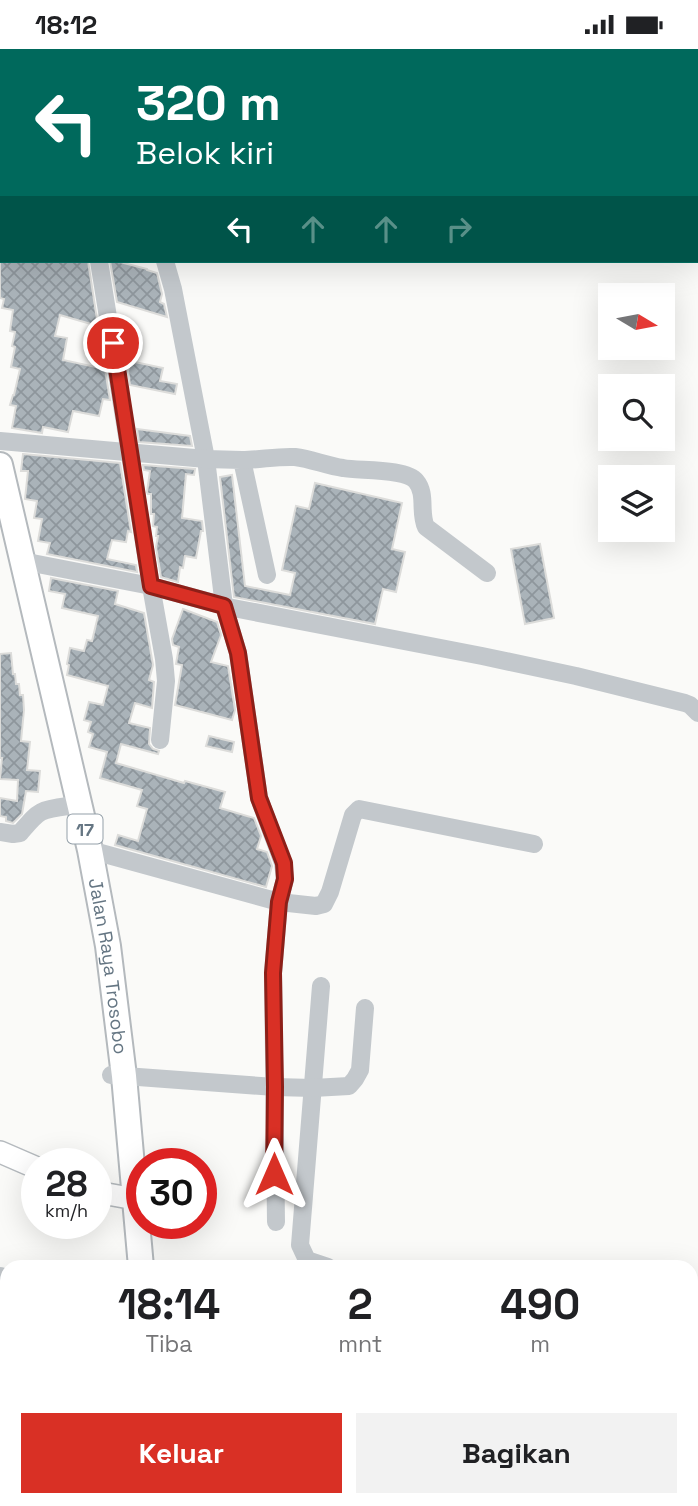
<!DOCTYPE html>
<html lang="id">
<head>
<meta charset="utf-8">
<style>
	body { margin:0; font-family:"Space Grotesk",sans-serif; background:#f2f2f2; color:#202124; height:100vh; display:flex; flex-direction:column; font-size:26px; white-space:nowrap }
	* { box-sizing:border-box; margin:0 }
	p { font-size:23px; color:#757577 }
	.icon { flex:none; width:38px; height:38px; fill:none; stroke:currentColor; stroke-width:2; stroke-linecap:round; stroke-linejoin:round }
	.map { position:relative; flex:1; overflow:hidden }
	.details { position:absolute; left:0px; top:1211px; width:698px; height:247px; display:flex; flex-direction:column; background:#fff; border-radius:21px 21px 0 0; box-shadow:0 7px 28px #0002 }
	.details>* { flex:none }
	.hud { position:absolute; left:0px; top:0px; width:698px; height:214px; box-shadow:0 7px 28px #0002; background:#00695c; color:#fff; overflow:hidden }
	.needle { width:46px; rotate:100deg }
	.controls { position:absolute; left:598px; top:234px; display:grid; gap:14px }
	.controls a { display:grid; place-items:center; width:77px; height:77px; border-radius:0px; background:#fff; box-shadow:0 7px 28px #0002; font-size:35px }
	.speed { position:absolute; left:21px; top:1099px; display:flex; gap:14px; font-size:35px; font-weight:700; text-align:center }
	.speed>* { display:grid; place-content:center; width:91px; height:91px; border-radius:50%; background:#fff; box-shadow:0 7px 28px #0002; line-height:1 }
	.speed small { font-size:18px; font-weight:400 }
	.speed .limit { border:10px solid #d22; background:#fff; color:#111 }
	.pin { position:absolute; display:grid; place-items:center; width:60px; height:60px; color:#fff; margin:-30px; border:4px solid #fff; border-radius:50%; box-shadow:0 2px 7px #0007 }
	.me { position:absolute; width:77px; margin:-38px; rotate:0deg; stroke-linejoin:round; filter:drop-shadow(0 0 5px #0008) }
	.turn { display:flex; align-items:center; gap:24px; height:147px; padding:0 21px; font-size:32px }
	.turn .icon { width:91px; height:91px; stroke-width:2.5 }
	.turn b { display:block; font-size:49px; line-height:60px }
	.lanes { display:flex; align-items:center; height:66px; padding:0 21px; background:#0003; justify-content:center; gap:35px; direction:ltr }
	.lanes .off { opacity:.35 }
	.eta { display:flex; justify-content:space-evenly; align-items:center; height:119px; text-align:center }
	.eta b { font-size:42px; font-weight:700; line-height:49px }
	.primary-button { display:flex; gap:14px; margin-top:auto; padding:14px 21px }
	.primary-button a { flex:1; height:80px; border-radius:0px; background:#d93025; color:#fff; font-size:28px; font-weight:700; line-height:80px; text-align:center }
	.primary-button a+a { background:#f2f2f2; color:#202124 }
	.status { display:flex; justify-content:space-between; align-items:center; height:49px; padding:0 35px; background:#fff; direction:ltr }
	.status svg { height:19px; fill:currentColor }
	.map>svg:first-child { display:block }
</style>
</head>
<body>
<div class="status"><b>18:12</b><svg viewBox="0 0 49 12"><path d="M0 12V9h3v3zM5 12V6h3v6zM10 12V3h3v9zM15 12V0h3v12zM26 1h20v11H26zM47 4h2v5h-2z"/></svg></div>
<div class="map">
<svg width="698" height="1457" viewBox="0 0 698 1457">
	<defs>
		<pattern id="building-cross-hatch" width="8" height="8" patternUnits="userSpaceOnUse" patternTransform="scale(1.75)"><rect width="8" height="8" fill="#aab3b9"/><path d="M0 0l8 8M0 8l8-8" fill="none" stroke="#8e969c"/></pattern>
	</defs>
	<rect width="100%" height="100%" fill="#fafaf8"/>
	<g fill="url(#building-cross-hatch)" stroke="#dcdcda" stroke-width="2">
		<polygon points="0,212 88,212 98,277 60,266 55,287 67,289 63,311 105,320 110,351 103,350 99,367 73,362 68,383 43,378 42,384 12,379 16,357 10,356 13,346 14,346 20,320 11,318 15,298 12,297 15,283 10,282 13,261 2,259 4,250 0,249"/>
		<polygon points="110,212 116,212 147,220 147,221 157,224 162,245 160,253 164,255 167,268 117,253"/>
		<polygon points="130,312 163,319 160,332 177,335 175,345 130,336 128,322"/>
		<polygon points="137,380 190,387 192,397 139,393"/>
		<polygon points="23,405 120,414 131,483 128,482 126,493 112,491 107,510 136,516 137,523 47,505 50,494 38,492 42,470 34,469 37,452 25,450 28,422 21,422"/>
		<polygon points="143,416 195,420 194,426 186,425 182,469 202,472 203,482 201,482 196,509 185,507 183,519 180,518 178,533 161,528 156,498 158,487 156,487 157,478 153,477 154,465 151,465 151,445 148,445 147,443 150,422 144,421"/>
		<polygon points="232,426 245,537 290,546 295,524 282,521 296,457 309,460 315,434 402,454 392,500 405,503 396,543 383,540 375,575 234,548 220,428"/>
		<polygon points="540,495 554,569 525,575 511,500"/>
		<polygon points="51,529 118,542 115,555 144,564 153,616 149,631 154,633 152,659 135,654 129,674 150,679 149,695 153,700 159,702 158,705 121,695 116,714 184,734 185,732 225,743 220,759 254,769 261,787 257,800 267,803 272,817 266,838 115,796 118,786 138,792 147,760 137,757 142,741 100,729 107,703 89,698 93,685 88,683 91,673 84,671 89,653 103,656 108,637 67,626 69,616 67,615 70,599 84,602 87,591 92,592 98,567 62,559 65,545 49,542"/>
		<polygon points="183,560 217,573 221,586 211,613 228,617 235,661 232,671 175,656 182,616 176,615 179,598 173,596 172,590"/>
		<polygon points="11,604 13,625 15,625 16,635 19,635 20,646 23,646 24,661 21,692 30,693 27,721 40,722 38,743 26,742 22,765 13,774 6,772 6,768 0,767 0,749 17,752 18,731 0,730 2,709 0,709 0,605"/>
		<polygon points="209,687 234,693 232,703 206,697"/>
	</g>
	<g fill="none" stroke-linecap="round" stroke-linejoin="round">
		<defs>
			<g id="major">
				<polyline points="0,1103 37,1119"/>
				<polyline points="96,1143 135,1150"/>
			</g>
			<g id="highway">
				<path id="s1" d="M0 416 90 801 108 897 124 1027 141 1218"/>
				<polyline points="161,1451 162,1457"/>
			</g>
		</defs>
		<use href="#major" stroke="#b5babe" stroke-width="24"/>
		<use href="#highway" stroke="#b4b9bd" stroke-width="28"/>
		<g stroke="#c3c8cc" stroke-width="18">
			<polyline points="112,0 113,2"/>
			<polyline points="416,0 416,2"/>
			<polyline points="0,20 2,20"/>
			<polyline points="99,212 151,537 164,610 166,632 160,691"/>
			<polyline points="165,212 173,240 206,410 224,557 238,604 259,749 283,814 285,830 279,853 273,924 276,1173"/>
			<polyline points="0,392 206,410 242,411 267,526"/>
			<path d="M242 411C260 411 277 407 295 408 312 410 327 417 343 419 359 422 406 419 416 432 427 445 419 464 426 478L487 524"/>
			<polyline points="22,512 151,537 228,558 482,607 576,627 685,654 690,656 698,664"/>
			<path d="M0 783 13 785 20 784C39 762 38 761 68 757"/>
			<polyline points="90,801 279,853 316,857 324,855 330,843 353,766 359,760 534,795"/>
			<polyline points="321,937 300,1196 307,1211 328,1218"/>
			<polyline points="111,1026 275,1038 313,1039 349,1037 355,1030 360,1021 365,959"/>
			<polyline points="0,1227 7,1229"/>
			<polyline points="0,1318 7,1320"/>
			<polyline points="0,1425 7,1428"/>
			<polyline points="633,1457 633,1451"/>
		</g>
		<use href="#major" stroke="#fff" stroke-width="21"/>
		<use href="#highway" stroke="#fff" stroke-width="24"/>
	</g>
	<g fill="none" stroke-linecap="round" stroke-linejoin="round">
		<defs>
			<polyline id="route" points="113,294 151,537 224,557 238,604 259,749 284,814 285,830 279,853 273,924 275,1038 274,1125"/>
		</defs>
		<use href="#route" stroke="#8d1f18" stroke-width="18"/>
		<use href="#route" stroke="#d93025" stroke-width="12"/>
	</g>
	<g text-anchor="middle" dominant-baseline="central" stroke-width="7" stroke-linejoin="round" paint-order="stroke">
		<rect fill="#fff" stroke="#939fa8" stroke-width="2" x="67.5" y="765.5" width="35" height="29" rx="5"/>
		<g font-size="18" font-weight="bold" fill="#657683">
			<text x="85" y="780">17</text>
		</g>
		<g font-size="19" fill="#657683" stroke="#fff">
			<text stroke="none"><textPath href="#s1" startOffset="513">Jalan Raya Trosobo</textPath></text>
		</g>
	</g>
</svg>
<div class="controls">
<a><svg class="needle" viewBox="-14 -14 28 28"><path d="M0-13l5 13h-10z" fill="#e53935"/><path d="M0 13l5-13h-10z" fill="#757577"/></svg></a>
<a><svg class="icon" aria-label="search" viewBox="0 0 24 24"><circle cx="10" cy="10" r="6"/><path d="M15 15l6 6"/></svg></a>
<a><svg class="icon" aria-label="layers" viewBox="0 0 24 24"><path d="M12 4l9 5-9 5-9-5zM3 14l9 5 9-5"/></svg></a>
</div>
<div class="speed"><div>28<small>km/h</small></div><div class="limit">30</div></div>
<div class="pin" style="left:113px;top:294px;background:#d93025"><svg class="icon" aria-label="arrive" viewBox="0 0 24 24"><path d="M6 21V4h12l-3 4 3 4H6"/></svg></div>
<svg class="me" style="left:274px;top:1125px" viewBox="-20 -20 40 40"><path d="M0-17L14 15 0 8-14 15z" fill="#d93025" stroke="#fff" stroke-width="4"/></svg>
<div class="hud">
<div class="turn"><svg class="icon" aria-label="left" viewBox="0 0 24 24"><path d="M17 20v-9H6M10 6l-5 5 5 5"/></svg><div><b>320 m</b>Belok kiri</div></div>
<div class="lanes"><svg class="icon" aria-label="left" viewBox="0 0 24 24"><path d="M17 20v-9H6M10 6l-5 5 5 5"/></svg><svg class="icon off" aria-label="ahead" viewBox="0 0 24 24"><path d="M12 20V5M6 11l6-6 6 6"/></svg><svg class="icon off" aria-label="ahead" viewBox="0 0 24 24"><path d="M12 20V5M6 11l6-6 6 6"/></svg><svg class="icon off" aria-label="right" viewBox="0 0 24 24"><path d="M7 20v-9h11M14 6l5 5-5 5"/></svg></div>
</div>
<section class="details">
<div class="eta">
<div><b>18:14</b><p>Tiba</p></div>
<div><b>2</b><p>mnt</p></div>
<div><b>490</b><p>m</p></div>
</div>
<div class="primary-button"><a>Keluar</a><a>Bagikan</a></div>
</section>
</div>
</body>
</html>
